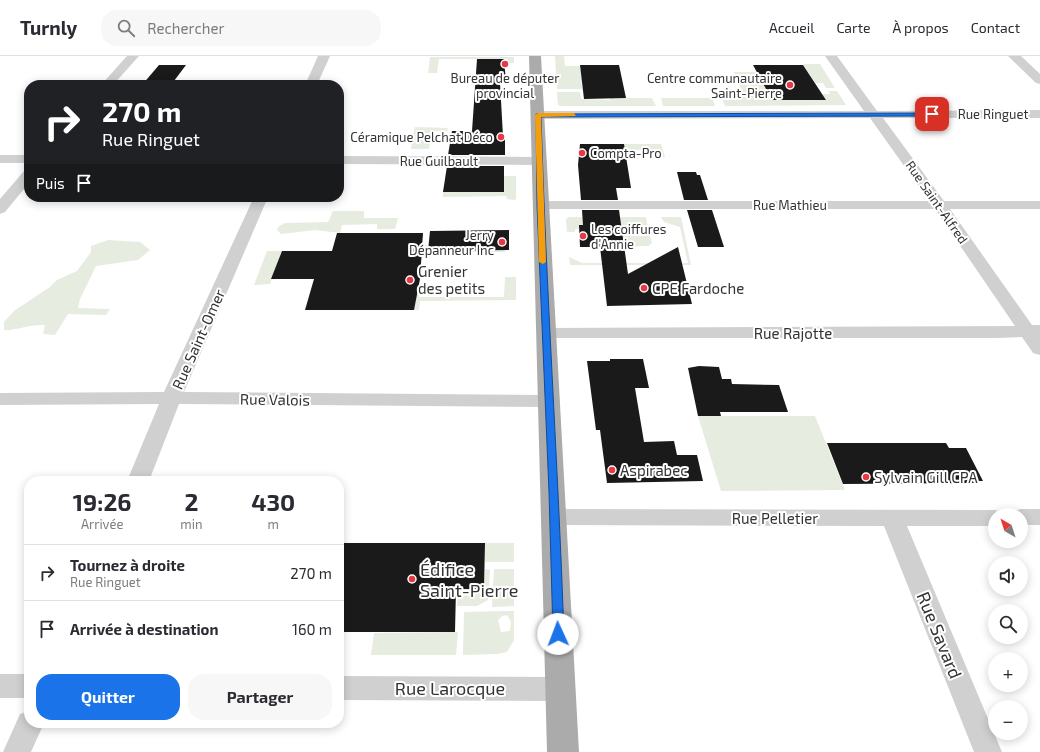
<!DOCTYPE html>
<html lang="fr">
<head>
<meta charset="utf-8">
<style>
	body { margin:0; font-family:"Exo 2",sans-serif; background:#f7f7f7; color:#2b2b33; height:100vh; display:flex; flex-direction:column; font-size:15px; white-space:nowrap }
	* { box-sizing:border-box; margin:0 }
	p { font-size:13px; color:#7c7c81 }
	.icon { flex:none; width:22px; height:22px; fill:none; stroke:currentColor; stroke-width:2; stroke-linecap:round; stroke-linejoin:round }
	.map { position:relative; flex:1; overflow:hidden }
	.drawer { position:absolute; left:24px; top:420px; width:320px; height:252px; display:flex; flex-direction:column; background:#fff; border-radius:16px; box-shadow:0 2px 10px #0003 }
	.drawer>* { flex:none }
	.banner { position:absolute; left:24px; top:24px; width:320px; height:122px; border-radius:16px; box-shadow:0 2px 10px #0003; background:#202124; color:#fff; overflow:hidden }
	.needle { width:26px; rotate:321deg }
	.fabs { position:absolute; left:988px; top:452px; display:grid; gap:8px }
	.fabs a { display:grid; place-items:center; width:40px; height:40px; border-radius:50%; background:#fff; box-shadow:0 2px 10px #0003; font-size:20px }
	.pin { position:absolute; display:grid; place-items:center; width:34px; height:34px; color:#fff; margin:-17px; border-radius:8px; box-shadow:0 2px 6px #0006 }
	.me { position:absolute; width:44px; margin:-22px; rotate:358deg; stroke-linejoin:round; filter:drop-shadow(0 0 3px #0008) }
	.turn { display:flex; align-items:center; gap:14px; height:84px; padding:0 12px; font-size:18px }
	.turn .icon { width:52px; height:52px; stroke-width:2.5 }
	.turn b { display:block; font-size:28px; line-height:34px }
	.then { display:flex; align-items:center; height:38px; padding:0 12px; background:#0003; gap:8px; font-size:15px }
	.eta { display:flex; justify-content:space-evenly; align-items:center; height:68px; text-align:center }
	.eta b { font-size:24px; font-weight:700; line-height:28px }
	.primary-button { display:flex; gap:8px; margin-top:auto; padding:8px 12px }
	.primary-button a { flex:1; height:46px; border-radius:16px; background:#1a73e8; color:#fff; font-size:16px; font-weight:700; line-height:46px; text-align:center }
	.primary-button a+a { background:#f7f7f7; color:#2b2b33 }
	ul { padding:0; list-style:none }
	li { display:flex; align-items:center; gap:12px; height:56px; padding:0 12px; border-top:1px solid #e1e1e2 }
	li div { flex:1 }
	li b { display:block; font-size:15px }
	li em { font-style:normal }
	header { display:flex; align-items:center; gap:24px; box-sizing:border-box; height:56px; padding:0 20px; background:#fff; border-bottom:1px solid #e1e1e2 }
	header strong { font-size:19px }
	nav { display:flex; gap:22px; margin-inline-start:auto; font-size:14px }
	.search { width:280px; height:36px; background:#f7f7f7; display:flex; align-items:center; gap:10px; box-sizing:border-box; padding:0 14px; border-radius:16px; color:#7c7c81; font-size:15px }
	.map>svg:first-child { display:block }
</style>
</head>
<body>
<header>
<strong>Turnly</strong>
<div class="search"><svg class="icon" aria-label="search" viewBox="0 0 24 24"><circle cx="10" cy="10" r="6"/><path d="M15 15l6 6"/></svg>Rechercher</div>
<nav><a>Accueil</a><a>Carte</a><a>À propos</a><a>Contact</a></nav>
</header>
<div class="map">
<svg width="1040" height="696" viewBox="0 0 1040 696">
	<rect width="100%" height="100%" fill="#fff"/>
	<g fill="#e6ecdf" fill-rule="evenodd">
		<polygon points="555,0 564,0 565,10 580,10 582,33 557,33"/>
		<polygon points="430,1 514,1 514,7 508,7 508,3 439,3 437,17 428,17"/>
		<polygon points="803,8 820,8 835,32 826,32 823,27 815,27"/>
		<polygon points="734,16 757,16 772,44 825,44 822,38 830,38 828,35 837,35 846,49 725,50 719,37 743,38"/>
		<polygon points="557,36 580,36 581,43 610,44 610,42 652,42 656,50 561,50 558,49"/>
		<polygon points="661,42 712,42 715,50 663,50"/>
		<polygon points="415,71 448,72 447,75 432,75 429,93 411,93"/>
		<polygon points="623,88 661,88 665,101 650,101 647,94 625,94"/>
		<polygon points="504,120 516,120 516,143 514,144 507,143 506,140 443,141 443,136 503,136"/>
		<polygon points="333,155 364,155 364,162 398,162 395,173 377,173 377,168 342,169 340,177 315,174 281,178 277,174 279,170 285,167 328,166"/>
		<polygon points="569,161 611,161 613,169 579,169 579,173 575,173 575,176 567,176 566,163"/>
		<polygon points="619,161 646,161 649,177 622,176"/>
		<polygon points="661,161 681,161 691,209 570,209 569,201 582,207 688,207 680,171 664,166"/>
		<polygon points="623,180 650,180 652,187 648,190 624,191"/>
		<path d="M108 184 140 186 150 194 138 204 96 210 80 243 78 252 110 253 106 259 68 258 55 279 43 278 45 269C29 268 20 274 4 274V266L14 255 50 231 57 224 77 215 91 196V190Z"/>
		<polygon points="422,189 427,189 427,195 505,194 505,196 424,196 422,203 419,203"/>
		<polygon points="267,195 282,195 270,228 254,229"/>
		<polygon points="505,221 516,221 516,244 420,245 419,254 411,254 414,232 420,232 419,241 504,241"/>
		<polygon points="698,360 815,360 845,434 721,435"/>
		<rect x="485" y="487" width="29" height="19"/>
		<polygon points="485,513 490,514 488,544 477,550 457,550 458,533 484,533"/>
		<polygon points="494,513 514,513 514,550 492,551"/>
		<path d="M514 555V584L507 596 497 598 463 599 464 556ZM507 559 511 566 510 575 501 576 498 564 502 560Z"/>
		<polygon points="458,576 456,599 371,599 374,577"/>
	</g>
	<g fill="#1a1a1a">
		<polygon points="477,3 504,3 506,26 500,27 503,80 505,80 505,99 448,99 452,75 472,75"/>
		<polygon points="159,9 186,9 171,29 142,29"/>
		<polygon points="580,9 619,9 626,42 584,43"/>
		<polygon points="753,9 803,9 826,44 772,44"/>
		<polygon points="580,88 624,88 631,132 616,132 618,144 581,144 578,109"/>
		<polygon points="447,110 504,110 504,136 443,136"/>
		<polygon points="677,116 696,116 697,119 700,119 708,144 684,144"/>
		<polygon points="582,154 619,154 628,218 678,191 692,248 607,250 600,191 580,191 579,169 583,169"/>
		<polygon points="687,154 712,154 724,191 698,191"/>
		<polygon points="509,174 509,194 428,195 430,175"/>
		<polygon points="337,177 423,177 420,223 414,254 305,254 314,223 271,223 282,195 332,195"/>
		<polygon points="610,303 643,303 649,332 635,332 644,386 674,385 677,399 697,399 703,425 607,427 600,374 596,374 587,305 610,305"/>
		<polygon points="699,310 719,311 722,323 731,323 732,328 779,329 788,356 720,356 721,360 698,360 688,312"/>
		<polygon points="827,387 946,387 949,392 966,392 983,425 973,425 974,427 843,428"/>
		<polygon points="339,487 485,487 484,533 456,533 455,576 339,576 339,558 343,535 339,535"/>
	</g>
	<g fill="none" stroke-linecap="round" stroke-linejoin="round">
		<g fill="#d0d0d0" fill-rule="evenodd">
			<polygon points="127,0 139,0 113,29 101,29"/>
			<polygon points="318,0 330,0 317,29 305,29"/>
			<polygon points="825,0 837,0 877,55 1040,54 1040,62 883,62 944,145 1040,145 1040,153 950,153 1032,269 1040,269 1040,299 1033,297 1022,281 997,282 546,282 540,281 537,277 540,273 546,272 1015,270 935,153 540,153 535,152 533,149 535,146 540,145 929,145 870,62 538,63 532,59 538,55 864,55"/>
			<polygon points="1008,0 1021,0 1040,18 1040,28 1036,27"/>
			<rect x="0" y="99" width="29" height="8"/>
			<polygon points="339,100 540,101 545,102 547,105 545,108 540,109 339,108"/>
			<polygon points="29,114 29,127 5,156 0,158 0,143 24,115"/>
			<polygon points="254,141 268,141 184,336 550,339 557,341 560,345 557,349 550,351 179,348 149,425 127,425 159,348 0,349 0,337 164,336"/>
			<polygon points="555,453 995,454 1003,456 1005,459 995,459 995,470 907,470 1002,696 974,696 884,470 555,469 547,467 544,461 547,455"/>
			<polygon points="1021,453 1040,453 1040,469 1021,469 1021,459 1011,459 1013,455"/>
			<rect x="0" y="618" width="29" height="24"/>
			<polygon points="339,620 561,621 571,625 575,633 571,641 561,645 339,644"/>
			<polygon points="29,655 29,667 44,667 31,696 3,696 20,658"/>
		</g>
		<polygon fill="#ababab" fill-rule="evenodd" points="529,0 541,0 579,696 547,696"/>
	</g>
	<path fill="#1a73e8" stroke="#114b97" d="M932 57 934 60 541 61C546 233 558 406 564 578L563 582H554L553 578 549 436 537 149 536 58Z"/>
	<polygon fill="#f59e0b" points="574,57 576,60 541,61 546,206 543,208 539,206 535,59 538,57"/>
	<g fill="#e63946" stroke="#fff" stroke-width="1.5">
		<circle cx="505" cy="8" r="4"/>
		<circle cx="790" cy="29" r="4"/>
		<circle cx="501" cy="81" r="4"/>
		<circle cx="582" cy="97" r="4"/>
		<circle cx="583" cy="180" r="4"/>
		<circle cx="502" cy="186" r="4"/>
		<circle cx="410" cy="224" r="4"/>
		<circle cx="644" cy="232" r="4"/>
		<circle cx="612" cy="414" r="4"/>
		<circle cx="866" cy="421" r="4"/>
		<circle cx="412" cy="523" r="4"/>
	</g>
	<g text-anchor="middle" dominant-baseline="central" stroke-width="4" stroke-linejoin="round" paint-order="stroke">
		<g font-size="13" fill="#333" stroke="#fff" text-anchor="end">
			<text x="505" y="22" text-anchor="middle">Bureau de députer<tspan x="505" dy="15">provincial</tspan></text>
			<text x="782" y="22">Centre communautaire<tspan x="782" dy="15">Saint-Pierre</tspan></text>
			<text x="493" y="81">Céramique Pelchat Déco</text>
			<text x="590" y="97" text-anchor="start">Compta-Pro</text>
			<text x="591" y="173" text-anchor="start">Les coiffures<tspan x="591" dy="15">d'Annie</tspan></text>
			<text x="494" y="179">Jerry<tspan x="494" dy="15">Dépanneur Inc</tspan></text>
		</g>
		<g font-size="13" fill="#333" stroke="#fff">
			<text x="993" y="58">Rue Ringuet</text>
			<text x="439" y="105">Rue Guilbault</text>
			<text transform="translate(937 146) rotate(55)">Rue Saint-Alfred</text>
			<text x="790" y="149">Rue Mathieu</text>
		</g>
		<g font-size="15" fill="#333" stroke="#fff" text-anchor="start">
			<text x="418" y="215">Grenier<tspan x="418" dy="17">des petits</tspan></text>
			<text x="652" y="232">CPE Fardoche</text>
			<text x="620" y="414">Aspirabec</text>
			<text x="874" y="421">Sylvain Gill CPA</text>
		</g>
		<g font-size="15" fill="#333" stroke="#fff">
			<text x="793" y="277">Rue Rajotte</text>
			<text transform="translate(198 283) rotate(-66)">Rue Saint-Omer</text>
			<text transform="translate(275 343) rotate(1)">Rue Valois</text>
			<text x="775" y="462">Rue Pelletier</text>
		</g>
		<g font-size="18" fill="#333" stroke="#fff" text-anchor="start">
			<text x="420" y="513">Édifice<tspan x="420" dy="21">Saint-Pierre</tspan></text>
		</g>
		<g font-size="18" fill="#333" stroke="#fff">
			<text transform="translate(940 579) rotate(68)">Rue Savard</text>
			<text x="450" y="632">Rue Larocque</text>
		</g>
	</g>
</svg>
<div class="fabs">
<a><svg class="needle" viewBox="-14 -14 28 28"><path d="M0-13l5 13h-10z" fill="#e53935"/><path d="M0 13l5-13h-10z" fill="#7c7c81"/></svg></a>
<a><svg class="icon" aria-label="sound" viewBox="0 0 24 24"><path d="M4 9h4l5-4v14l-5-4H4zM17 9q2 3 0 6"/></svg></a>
<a><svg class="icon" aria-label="search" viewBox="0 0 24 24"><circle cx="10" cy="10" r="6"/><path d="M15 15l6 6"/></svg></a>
<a>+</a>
<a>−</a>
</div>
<div class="pin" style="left:932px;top:58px;background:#d93025"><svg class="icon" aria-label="arrive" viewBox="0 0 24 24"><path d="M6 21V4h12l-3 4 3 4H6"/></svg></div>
<svg class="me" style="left:558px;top:578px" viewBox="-20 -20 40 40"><circle r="19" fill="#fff"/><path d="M0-13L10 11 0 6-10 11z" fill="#1a73e8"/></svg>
<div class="banner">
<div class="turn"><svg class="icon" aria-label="right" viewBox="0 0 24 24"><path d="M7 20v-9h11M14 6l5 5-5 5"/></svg><div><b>270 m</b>Rue Ringuet</div></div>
<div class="then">Puis<svg class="icon" aria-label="arrive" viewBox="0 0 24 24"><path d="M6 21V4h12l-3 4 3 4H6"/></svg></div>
</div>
<section class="drawer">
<div class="eta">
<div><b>19:26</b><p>Arrivée</p></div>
<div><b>2</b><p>min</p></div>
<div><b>430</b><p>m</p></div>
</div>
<ul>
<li><svg class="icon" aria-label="right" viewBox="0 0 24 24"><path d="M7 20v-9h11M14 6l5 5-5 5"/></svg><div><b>Tournez à droite</b><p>Rue Ringuet</p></div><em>270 m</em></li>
<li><svg class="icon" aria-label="arrive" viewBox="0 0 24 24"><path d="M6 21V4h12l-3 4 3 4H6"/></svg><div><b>Arrivée à destination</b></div><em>160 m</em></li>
</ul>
<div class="primary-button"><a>Quitter</a><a>Partager</a></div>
</section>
</div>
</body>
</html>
